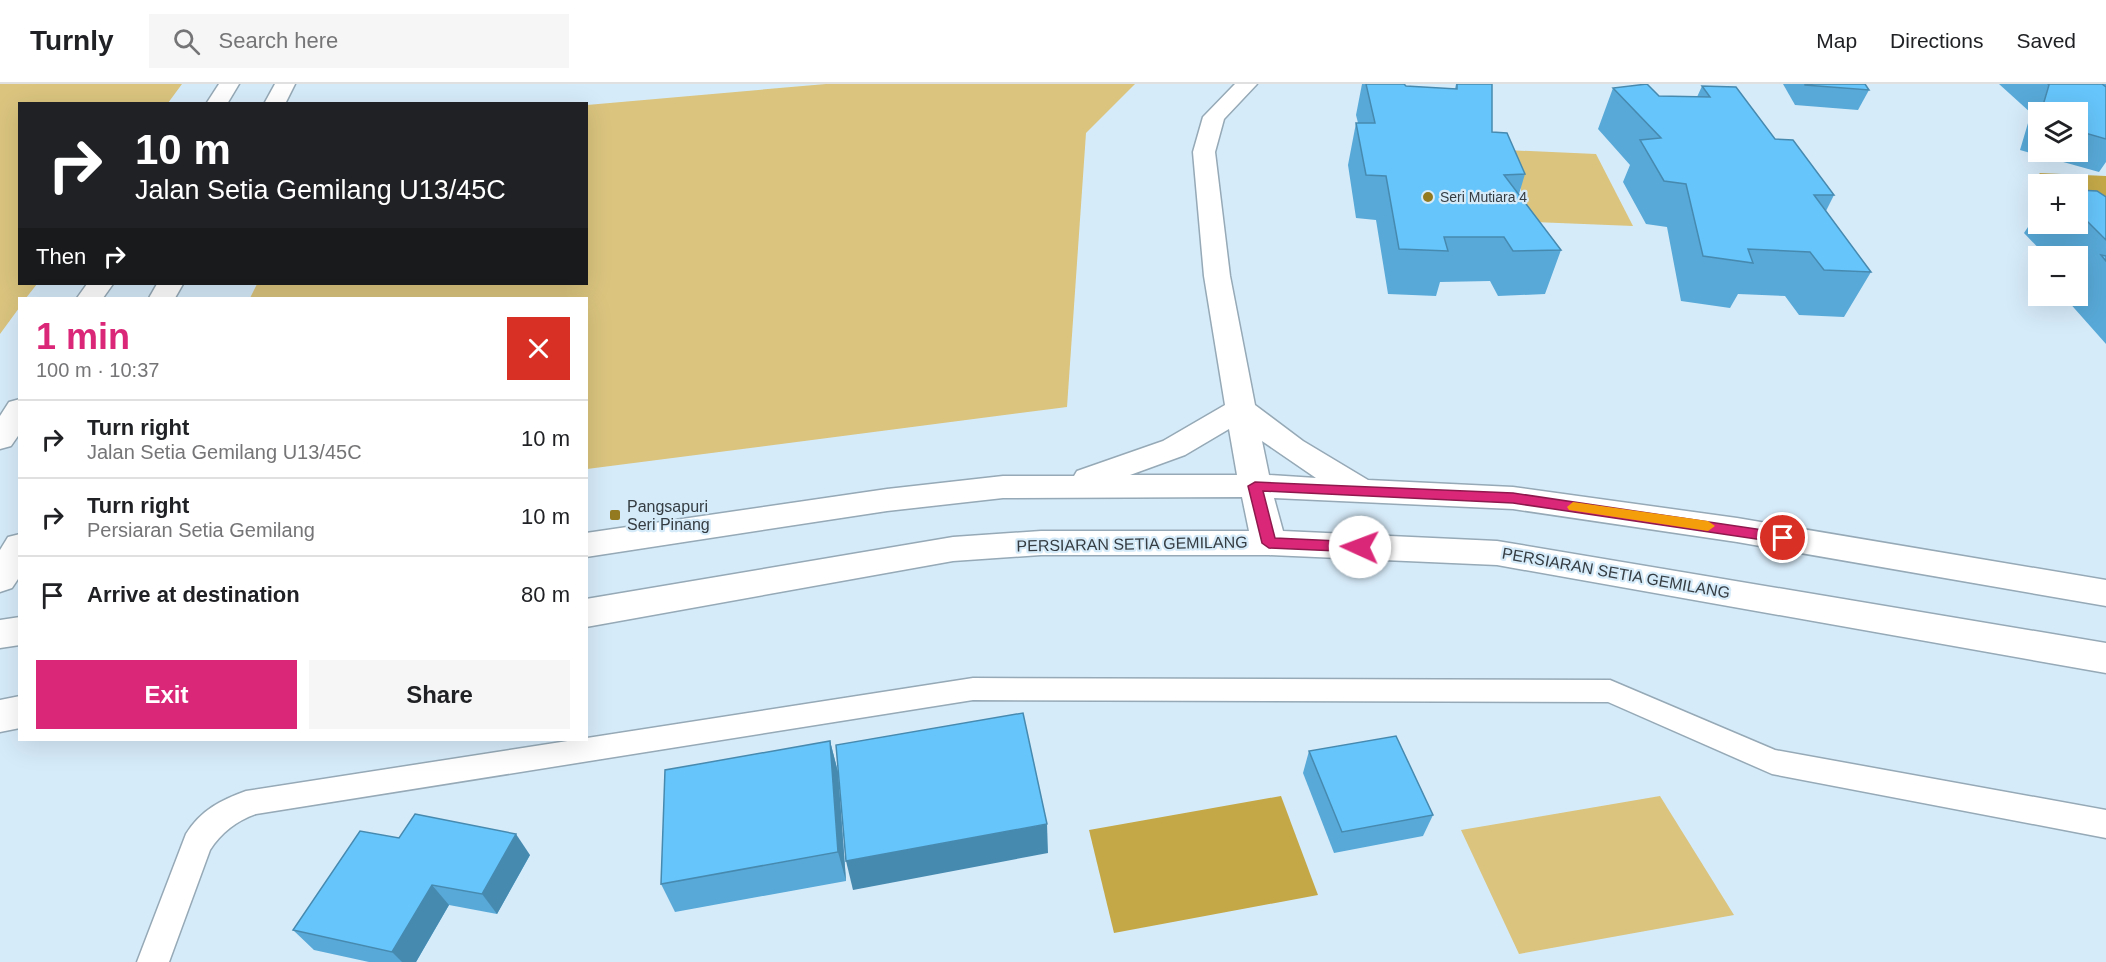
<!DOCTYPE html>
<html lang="en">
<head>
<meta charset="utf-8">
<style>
	body { margin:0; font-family:Helvetica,sans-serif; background:#f6f6f6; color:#202124; height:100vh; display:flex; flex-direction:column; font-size:22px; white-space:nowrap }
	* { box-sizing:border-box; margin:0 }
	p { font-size:20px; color:#757577 }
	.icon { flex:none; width:33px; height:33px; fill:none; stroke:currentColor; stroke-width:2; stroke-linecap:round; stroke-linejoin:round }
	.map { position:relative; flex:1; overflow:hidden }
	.drawer { position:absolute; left:18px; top:213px; width:570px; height:444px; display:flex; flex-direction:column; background:#fff; border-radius:0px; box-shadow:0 6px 24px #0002 }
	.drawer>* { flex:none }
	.hud { position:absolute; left:18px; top:18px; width:570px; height:183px; border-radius:0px; box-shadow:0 6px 24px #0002; background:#202124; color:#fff; overflow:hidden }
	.fabs { position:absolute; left:2028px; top:18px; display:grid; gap:12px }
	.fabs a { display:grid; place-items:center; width:60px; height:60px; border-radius:0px; background:#fff; box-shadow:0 6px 24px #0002; font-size:30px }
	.pin { position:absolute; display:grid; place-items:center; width:51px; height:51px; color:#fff; margin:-26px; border:3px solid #fff; border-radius:50%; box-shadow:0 2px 6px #0007 }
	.me { position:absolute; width:66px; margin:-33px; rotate:272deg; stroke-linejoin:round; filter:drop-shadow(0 0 4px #0008) }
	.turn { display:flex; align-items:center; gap:21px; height:126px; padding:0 18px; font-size:27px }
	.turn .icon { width:78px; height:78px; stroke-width:2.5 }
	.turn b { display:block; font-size:42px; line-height:51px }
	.then { display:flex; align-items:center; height:57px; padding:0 18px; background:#0003; gap:12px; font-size:22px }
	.round { display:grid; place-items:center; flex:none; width:63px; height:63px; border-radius:0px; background:#f6f6f6 }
	.head { display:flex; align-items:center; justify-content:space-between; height:102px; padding:0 18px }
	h1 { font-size:36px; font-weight:700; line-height:45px; color:#db2777 }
	.action { display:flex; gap:12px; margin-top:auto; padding:12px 18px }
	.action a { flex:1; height:69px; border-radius:0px; background:#db2777; color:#fff; font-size:24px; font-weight:700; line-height:69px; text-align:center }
	.action a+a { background:#f6f6f6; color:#202124 }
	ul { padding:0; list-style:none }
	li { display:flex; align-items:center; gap:18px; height:78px; padding:0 18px; border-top:2px solid #e0e0e0 }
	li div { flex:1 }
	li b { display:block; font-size:22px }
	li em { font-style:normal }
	header { display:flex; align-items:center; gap:36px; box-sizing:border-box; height:84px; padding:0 30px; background:#fff; border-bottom:2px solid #e0e0e0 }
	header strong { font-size:28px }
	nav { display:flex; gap:33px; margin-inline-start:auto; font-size:21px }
	.search { width:420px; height:54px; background:#f6f6f6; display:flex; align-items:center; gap:15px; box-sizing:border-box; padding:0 21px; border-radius:0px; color:#757577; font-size:22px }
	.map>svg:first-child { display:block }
</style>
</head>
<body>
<header>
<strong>Turnly</strong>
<div class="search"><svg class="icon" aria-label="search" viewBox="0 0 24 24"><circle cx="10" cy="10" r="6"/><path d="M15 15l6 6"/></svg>Search here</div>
<nav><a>Map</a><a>Directions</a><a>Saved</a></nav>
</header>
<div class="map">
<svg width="2106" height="878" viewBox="0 0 2106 878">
	<rect width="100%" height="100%" fill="#d6ebf9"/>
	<g fill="#dac47e">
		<polygon points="0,0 182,0 168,19 20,20 20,200 37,200 26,214 20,214 19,224 0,250"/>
		<polygon points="826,0 1135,0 1086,49 1067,323 587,385 586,214 250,214 257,200 586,200 587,21"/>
		<polygon points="1505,66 1596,70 1633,142 1534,138"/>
		<polygon points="1660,712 1734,831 1519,870 1461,746"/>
	</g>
	<g fill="#c4a848">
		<polygon points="2039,89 2106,92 2106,124 2078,123 2078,100 2051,100"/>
		<polygon points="1281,712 1318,811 1114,849 1089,746"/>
	</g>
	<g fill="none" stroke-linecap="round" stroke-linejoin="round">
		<defs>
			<path id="service" d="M973 594 1610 596 1775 666 2106 726V754L1772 690 1608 618 973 616 256 730C236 737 221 749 210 766L169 878H137L186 750C201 726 221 716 246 707Z"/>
			<g id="tertiary">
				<polygon points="219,0 239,0 227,20 206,20"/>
				<polygon points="275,0 295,0 285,20 264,20"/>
				<path d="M1235 0H1257L1224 35 1215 68 1230 192 1255 321 1303 357 1368 396 1513 403 1737 434 2106 496V522L1737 458 1513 425 1274 414 1283 447 1497 457 2106 559V589L1497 481 1269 471H1041L953 477 586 543V515L953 453 1041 447H1249L1242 413 1003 414 887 427 586 473V449L887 405 1003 392H1074L1077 387 1163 357 1225 321 1204 192 1193 68 1203 33ZM1229 345 1237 391H1130L1185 371ZM1262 357 1316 394 1269 391Z"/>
				<polygon points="87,200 113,200 103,214 77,214"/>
				<polygon points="157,200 183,200 175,214 149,214"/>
				<polygon points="20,315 20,349 11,362 0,365 0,332 9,318"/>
				<polygon points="20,450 20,492 12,504 0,508 0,466 8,453"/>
				<polygon points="20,533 20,561 0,564 0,536"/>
				<polygon points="20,612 20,644 0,648 0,616"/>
			</g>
		</defs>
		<use href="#service" stroke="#95a9b6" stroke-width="3"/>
		<use href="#tertiary" stroke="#95a9b6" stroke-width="3"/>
		<use href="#service" fill="#fff" fill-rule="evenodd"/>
		<use href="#tertiary" fill="#fff" fill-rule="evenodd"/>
	</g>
	<g fill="#58a9d8" fill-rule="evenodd">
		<polygon points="1362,0 1404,0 1406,2 1455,5 1456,0 1492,0 1492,48 1525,90 1519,110 1561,166 1545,210 1498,212 1490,197 1440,198 1436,212 1388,210 1376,136 1356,134 1348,81 1356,39 1358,39 1356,31"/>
		<polygon points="1783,0 1865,0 1869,6 1858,26 1795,21"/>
		<path d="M1999 0H2106V78L2099 88 2020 66 2031 29ZM2038 28H2078V68H2038Z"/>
		<polygon points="1702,2 1775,55 1834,111 1826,127 1871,188 1844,233 1799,231 1785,212 1738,210 1730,224 1681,217 1667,143 1646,140 1623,98 1630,81 1598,45 1613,4 1659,12 1697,13"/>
		<polygon points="2078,106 2106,113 2106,260 2067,216 2070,212 2078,212 2078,172 2046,172 2024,149 2038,128 2038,140 2078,140"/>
		<polygon points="830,657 838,688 846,797 675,828 661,800"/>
		<polygon points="1309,667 1433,731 1423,752 1334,769 1303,689"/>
		<polygon points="399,754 530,771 497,830 449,821 416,878 369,878 314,866 293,846"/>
	</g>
	<g fill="#478ab0">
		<polygon points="830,657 838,688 846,797 838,768"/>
		<polygon points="1047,740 1048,769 853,806 846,777"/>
		<polygon points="516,750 530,771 497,830 482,810"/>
		<polygon points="432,801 449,821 416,878 402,878 392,868"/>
	</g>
	<g fill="#66c5fb" stroke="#478ab0" stroke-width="1.5">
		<polygon points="1366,0 1404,0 1406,2 1457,5 1457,0 1492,0 1492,48 1507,49 1525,90 1504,91 1561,166 1513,167 1504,153 1444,153 1448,167 1399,165 1386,92 1366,91 1356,39 1375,39"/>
		<polygon points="1647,0 1659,12 1710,13 1702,2 1736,3 1775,55 1793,56 1834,111 1814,111 1871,188 1824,186 1810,168 1748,165 1753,179 1703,172 1686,100 1664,97 1640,56 1661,54 1613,4"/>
		<polygon points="1805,0 1865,0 1869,6 1805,1"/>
		<polygon points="2048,0 2102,0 2106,3 2106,55 2078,47 2078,28 2041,28 2049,1"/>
		<polygon points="2078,106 2097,107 2106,113 2106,156 2078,128"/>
		<polygon points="2101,171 2106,172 2106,177"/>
		<polygon points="1023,629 1047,740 846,777 836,661"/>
		<polygon points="1396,652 1433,731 1342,748 1309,667"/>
		<polygon points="830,657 838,768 661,800 665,686"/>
		<polygon points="415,730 516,750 482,810 432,801 392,868 293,846 360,747 399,754"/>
	</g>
	<polygon fill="#db2777" stroke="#8e194d" stroke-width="1.5" points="1255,398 1513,409 1783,449 1790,454 1783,459 1513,419 1263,407 1275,454 1360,458 1367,463 1360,468 1269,464 1262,459 1248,402"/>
	<polygon fill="#f59e0b" points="1573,418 1708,437 1715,442 1708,447 1569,426 1567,423"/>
	<g fill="#937a20" stroke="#d6ebf9" stroke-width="2">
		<circle cx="1428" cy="113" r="6"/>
		<rect x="609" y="425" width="12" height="12" rx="3"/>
	</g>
	<g text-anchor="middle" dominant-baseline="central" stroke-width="4.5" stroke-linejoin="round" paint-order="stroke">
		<g font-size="14" fill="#353d43" stroke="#d6ebf9" text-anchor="start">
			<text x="1440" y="113">Seri Mutiara 4</text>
		</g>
		<g font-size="16" fill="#353d43" stroke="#d6ebf9" text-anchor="start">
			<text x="627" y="422">Pangsapuri<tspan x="627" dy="18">Seri Pinang</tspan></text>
		</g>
		<g font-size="16" fill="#353d43" stroke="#d6ebf9">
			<text transform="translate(1132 460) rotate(-1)">PERSIARAN SETIA GEMILANG</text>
			<text transform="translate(1616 489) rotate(10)">PERSIARAN SETIA GEMILANG</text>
		</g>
	</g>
</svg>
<div class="fabs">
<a><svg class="icon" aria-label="layers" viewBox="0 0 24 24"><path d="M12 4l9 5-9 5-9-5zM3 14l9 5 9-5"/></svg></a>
<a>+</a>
<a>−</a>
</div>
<div class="pin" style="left:1783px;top:454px;background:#d93025"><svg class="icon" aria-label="arrive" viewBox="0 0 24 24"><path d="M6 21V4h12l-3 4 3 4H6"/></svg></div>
<svg class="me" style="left:1360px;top:463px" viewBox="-20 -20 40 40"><circle r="19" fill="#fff"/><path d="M0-13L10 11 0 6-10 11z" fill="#db2777"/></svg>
<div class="hud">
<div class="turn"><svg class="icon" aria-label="right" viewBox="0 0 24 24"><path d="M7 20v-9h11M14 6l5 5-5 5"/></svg><div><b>10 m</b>Jalan Setia Gemilang U13/45C</div></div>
<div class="then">Then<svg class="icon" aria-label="right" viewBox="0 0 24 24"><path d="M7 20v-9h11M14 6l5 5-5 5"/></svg></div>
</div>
<section class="drawer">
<div class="head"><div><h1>1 min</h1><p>100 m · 10:37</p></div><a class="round" style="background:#d93025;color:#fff"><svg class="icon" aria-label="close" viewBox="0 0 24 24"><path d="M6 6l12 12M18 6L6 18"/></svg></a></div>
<ul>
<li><svg class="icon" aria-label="right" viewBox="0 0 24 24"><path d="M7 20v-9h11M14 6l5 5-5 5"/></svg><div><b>Turn right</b><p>Jalan Setia Gemilang U13/45C</p></div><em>10 m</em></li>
<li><svg class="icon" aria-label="right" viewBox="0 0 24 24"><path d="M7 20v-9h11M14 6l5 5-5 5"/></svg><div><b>Turn right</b><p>Persiaran Setia Gemilang</p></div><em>10 m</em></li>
<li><svg class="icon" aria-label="arrive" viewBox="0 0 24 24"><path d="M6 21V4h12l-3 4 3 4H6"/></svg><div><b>Arrive at destination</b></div><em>80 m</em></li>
</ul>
<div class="action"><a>Exit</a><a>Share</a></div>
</section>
</div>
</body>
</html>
